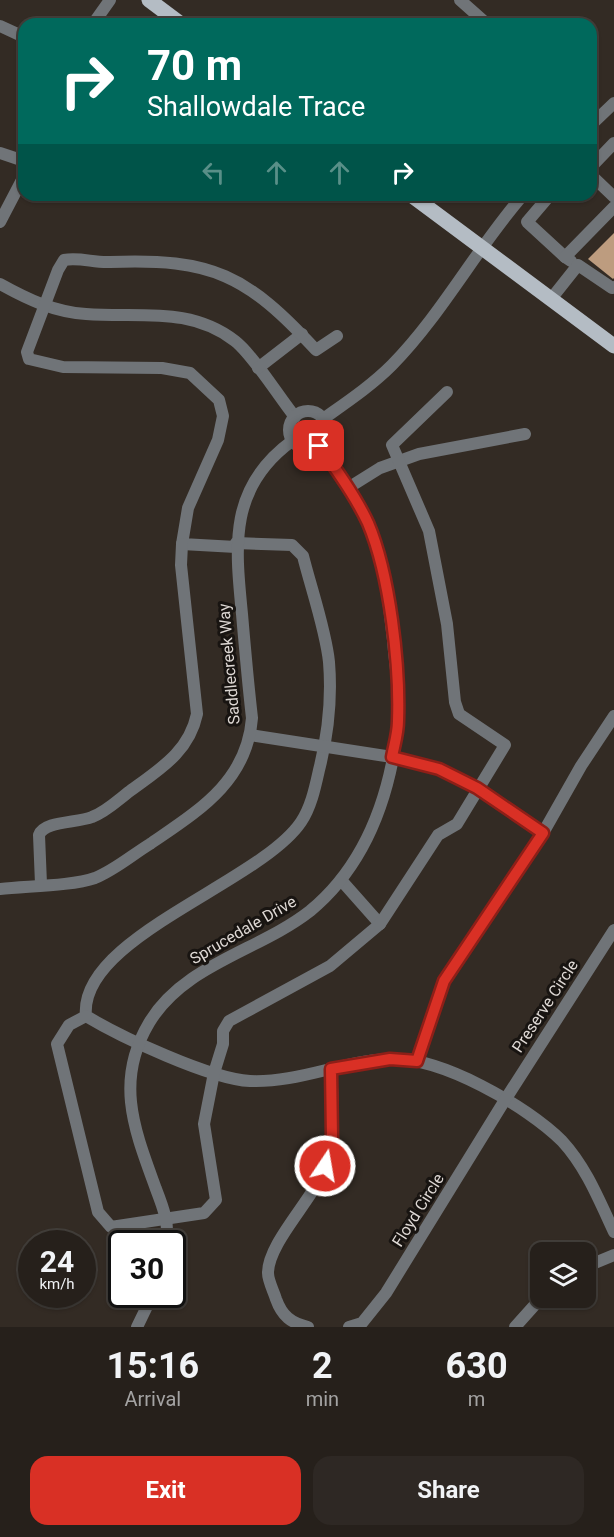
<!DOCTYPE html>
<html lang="en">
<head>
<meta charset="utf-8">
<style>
	body { margin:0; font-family:Roboto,sans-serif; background:#2e2824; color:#f1f3f6; height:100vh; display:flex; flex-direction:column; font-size:22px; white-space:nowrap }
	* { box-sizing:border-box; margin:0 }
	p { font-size:20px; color:#a4a3a3 }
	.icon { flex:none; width:33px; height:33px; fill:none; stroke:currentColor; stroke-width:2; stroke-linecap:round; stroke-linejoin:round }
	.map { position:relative; height:1327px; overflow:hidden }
	.sheet { display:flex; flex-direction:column; background:#26201b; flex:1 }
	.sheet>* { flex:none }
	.guide { position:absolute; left:18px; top:18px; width:579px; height:183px; border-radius:18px; box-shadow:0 2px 4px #0004,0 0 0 2px #423e3a; background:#00695c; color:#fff; overflow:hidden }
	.controls { position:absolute; left:530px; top:1242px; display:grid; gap:12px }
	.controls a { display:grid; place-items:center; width:66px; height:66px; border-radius:12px; background:#26201b; box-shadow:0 2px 4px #0004,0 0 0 2px #423e3a; font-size:30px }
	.speed { position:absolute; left:18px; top:1230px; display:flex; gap:12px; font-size:30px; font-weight:700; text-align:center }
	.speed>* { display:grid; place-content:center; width:78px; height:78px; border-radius:50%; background:#26201b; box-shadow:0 2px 4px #0004,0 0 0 2px #423e3a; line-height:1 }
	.speed small { font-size:15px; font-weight:400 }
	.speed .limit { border:3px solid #111; border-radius:9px; background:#fff; color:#111 }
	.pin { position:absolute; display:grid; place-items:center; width:51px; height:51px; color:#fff; margin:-26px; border-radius:12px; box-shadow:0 3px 9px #0006 }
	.me { position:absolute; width:66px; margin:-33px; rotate:12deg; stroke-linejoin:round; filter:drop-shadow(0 0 4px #0008) }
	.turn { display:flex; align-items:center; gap:21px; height:126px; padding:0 30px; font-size:27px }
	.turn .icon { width:78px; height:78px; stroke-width:2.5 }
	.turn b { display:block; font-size:42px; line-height:51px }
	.lanes { display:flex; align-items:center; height:57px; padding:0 30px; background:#0003; justify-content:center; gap:30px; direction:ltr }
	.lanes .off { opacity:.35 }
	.eta { display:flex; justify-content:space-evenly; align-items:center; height:102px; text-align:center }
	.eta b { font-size:36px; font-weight:700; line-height:42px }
	.primary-button { display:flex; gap:12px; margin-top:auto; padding:12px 30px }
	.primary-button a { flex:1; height:69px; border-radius:18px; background:#d93025; color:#fff; font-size:24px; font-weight:700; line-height:69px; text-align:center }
	.primary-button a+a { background:#2e2824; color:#f1f3f6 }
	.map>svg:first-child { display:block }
</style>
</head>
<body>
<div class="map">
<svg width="614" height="1327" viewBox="0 0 614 1327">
	<rect width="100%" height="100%" fill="#332b24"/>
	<polygon fill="#bd9c7f" points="614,233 614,278 613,279 588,259"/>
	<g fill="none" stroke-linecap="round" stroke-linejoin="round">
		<g stroke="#707478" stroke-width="12">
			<polyline points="460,0 487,24"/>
			<polyline points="93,24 110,0"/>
			<polyline points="0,26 24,37"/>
			<polyline points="591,125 614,103"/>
			<polyline points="0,153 24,161"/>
			<polyline points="591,167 614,143"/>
			<polyline points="591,175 614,197"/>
			<polyline points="550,195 527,222 565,257"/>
			<polyline points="0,222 24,176"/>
			<polyline points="571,261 565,257 614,207"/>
			<path d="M0 284C27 299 54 312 86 314 139 318 190 306 235 341 253 355 279 397 295 417"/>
			<polyline points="551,299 578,265 612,288 614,287"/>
			<polyline points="258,368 302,334"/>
			<circle cx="308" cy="430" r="19"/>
			<path d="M323 419C347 402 371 386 392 365 442 314 476 249 523 195"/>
			<polyline points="348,488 380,468 419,454 525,434"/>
			<path d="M236 543 292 545 303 556C311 588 326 631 329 662 332 699 328 735 319 770 315 788 311 807 301 822 260 883 78 938 86 1016 121 1037 210 1079 250 1081 298 1083 342 1061 389 1059 440 1056 527 1106 562 1141 586 1167 599 1200 614 1232"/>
			<path d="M236 547 182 544 188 508 218 440 223 416 219 400 190 373 162 368 63 367 29 359 27 352 58 270 64 260C80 257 94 263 110 262 212 258 247 275 316 350L337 336"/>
			<polyline points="250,735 392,757 439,769 477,788 543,833"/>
			<polyline points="341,880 380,924"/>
			<path d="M41 884 39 835C44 821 77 823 92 817 106 812 118 800 130 791 160 769 189 752 197 714L181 565 182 544"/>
			<path d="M0 889C27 886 72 886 95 878 115 870 132 855 150 844 198 811 247 782 252 718 248 683 245 649 242 614 235 544 229 487 292 441"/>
			<polyline points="86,1016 69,1025 57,1044 98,1212 111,1227 204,1213 216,1200 204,1124 214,1073 223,1044 223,1031 229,1021 330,966 380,924 438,835 457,824 505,745 459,714 455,702 447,624 429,531 392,445 447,392"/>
			<polyline points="417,1061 444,981 543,833 581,766 614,716"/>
			<path d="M166 1244C170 1225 163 1207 156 1189 135 1131 114 1082 149 1023 184 964 259 951 310 911 367 864 390 796 398 725 401 697 395 668 393 640 389 607 386 574 376 543 364 507 341 476 319 446"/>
			<polyline points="585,1267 614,1255"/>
			<polyline points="137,1327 153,1294"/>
			<path d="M308 1327C291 1323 282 1316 276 1299 274 1292 268 1281 268 1273 268 1242 315 1198 326 1165 335 1135 333 1099 331 1069"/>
			<polyline points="349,1327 362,1323 386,1293 505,1100 614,930"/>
			<polyline points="515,1327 541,1298"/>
		</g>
		<g stroke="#b4bcc4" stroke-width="15">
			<polyline points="149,0 181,24"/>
			<polyline points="411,195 614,346"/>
		</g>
	</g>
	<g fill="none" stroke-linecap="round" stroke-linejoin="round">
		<defs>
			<path id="route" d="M319 446C337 470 355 495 368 523 390 575 400 665 398 721 398 733 394 746 392 757L439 769 477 788 543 833 444 981 417 1061 390 1059 331 1069 332 1138 325 1166"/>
		</defs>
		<use href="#route" stroke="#8d1f18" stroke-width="15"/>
		<use href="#route" stroke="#d93025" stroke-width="10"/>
	</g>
	<g text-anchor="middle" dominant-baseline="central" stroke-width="6" stroke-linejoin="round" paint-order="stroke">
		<g font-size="16" fill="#ded8d4" stroke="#181411">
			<text transform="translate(229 664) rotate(-95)">Saddlecreek Way</text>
			<text transform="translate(243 930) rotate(-30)">Sprucedale Drive</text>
			<text transform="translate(545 1006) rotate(-57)">Preserve Circle</text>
			<text transform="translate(418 1210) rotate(-58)">Floyd Circle</text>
		</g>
	</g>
</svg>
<div class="controls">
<a><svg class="icon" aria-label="layers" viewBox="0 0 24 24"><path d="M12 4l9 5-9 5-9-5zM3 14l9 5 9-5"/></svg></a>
</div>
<div class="speed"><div>24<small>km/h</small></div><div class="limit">30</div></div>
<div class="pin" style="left:319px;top:446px;background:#d93025"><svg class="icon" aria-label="arrive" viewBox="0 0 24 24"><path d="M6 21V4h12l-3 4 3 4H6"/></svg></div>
<svg class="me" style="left:325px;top:1166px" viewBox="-20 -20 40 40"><circle r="17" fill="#d93025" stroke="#fff" stroke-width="3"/><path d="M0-11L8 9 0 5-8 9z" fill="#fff"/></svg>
<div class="guide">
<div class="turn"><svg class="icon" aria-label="right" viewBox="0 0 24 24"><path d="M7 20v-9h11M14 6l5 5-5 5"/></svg><div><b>70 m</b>Shallowdale Trace</div></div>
<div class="lanes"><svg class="icon off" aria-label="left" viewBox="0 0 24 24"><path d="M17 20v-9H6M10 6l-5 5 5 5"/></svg><svg class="icon off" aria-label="ahead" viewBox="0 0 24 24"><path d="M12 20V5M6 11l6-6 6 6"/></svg><svg class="icon off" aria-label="ahead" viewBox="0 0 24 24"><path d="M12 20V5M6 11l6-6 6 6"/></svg><svg class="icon" aria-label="right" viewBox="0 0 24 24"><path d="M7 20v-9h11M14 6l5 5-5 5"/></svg></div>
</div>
</div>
<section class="sheet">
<div class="eta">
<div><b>15:16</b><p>Arrival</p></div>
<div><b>2</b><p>min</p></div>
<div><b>630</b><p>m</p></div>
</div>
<div class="primary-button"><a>Exit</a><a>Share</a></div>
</section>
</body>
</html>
